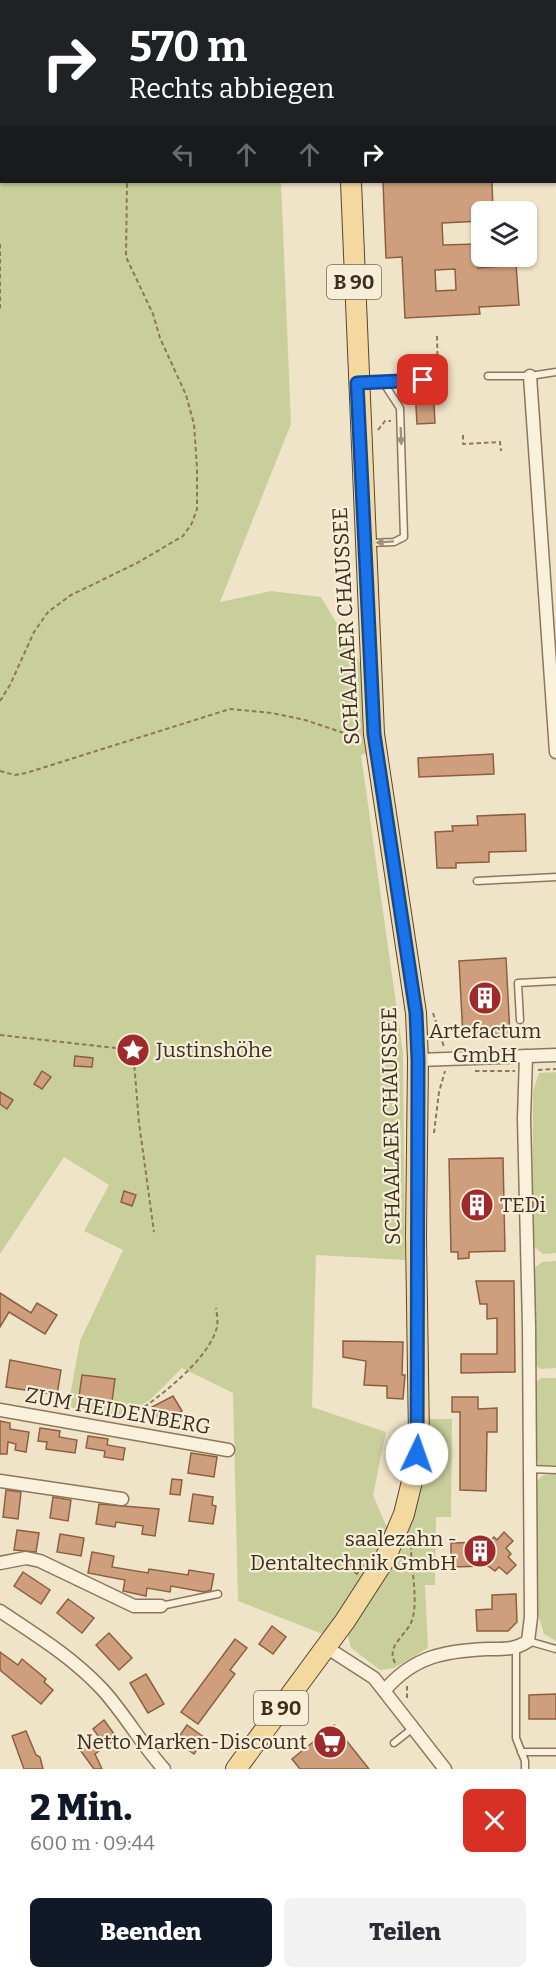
<!DOCTYPE html>
<html lang="de">
<head>
<meta charset="utf-8">
<style>
	body { margin:0; font-family:Bitter,serif; background:#f2f2f3; color:#2b2b33; height:100vh; display:flex; flex-direction:column; font-size:22px; white-space:nowrap }
	* { box-sizing:border-box; margin:0 }
	p { font-size:20px; color:#7c7c81 }
	.icon { flex:none; width:33px; height:33px; fill:none; stroke:currentColor; stroke-width:2; stroke-linecap:round; stroke-linejoin:round }
	.map { position:relative; height:1769px; overflow:hidden }
	.drawer { display:flex; flex-direction:column; background:#fff; flex:1 }
	.drawer>* { flex:none }
	.guide { position:absolute; left:0px; top:0px; width:556px; height:183px; box-shadow:0 2px 4px #0004; background:#202124; color:#fff; overflow:hidden }
	.controls { position:absolute; left:471px; top:201px; display:grid; gap:12px }
	.controls a { display:grid; place-items:center; width:66px; height:66px; border-radius:9px; background:#fff; box-shadow:0 2px 4px #0004; font-size:30px }
	.pin { position:absolute; display:grid; place-items:center; width:51px; height:51px; color:#fff; margin:-26px; border-radius:12px; box-shadow:0 3px 9px #0006 }
	.me { position:absolute; width:66px; margin:-33px; rotate:3deg; stroke-linejoin:round; filter:drop-shadow(0 0 4px #0008) }
	.turn { display:flex; align-items:center; gap:21px; height:126px; padding:0 30px; font-size:27px }
	.turn .icon { width:78px; height:78px; stroke-width:2.5 }
	.turn b { display:block; font-size:42px; line-height:51px }
	.lanes { display:flex; align-items:center; height:57px; padding:0 30px; background:#0003; justify-content:center; gap:30px; direction:ltr }
	.lanes .off { opacity:.35 }
	.round { display:grid; place-items:center; flex:none; width:63px; height:63px; border-radius:9px; background:#f2f2f3 }
	.headline { display:flex; align-items:center; justify-content:space-between; height:102px; padding:0 30px }
	h1 { font-size:36px; font-weight:800; line-height:45px; color:#111827 }
	.button { display:flex; gap:12px; margin-top:auto; padding:12px 30px }
	.button a { flex:1; height:69px; border-radius:9px; background:#111827; color:#fff; font-size:24px; font-weight:800; line-height:69px; text-align:center }
	.button a+a { background:#f2f2f3; color:#2b2b33 }
	.map>svg:first-child { display:block }
</style>
</head>
<body>
<div class="map">
<svg width="556" height="1769" viewBox="0 0 556 1769">
	<rect width="100%" height="100%" fill="#f0e4c8"/>
	<g fill="#c9cf9b">
		<polygon points="0,0 288,0 2,2 2,182 281,182 291,424 220,602 271,591 321,597 361,664 369,753 361,755 403,1053 405,1260 316,1255 312,1407 386,1432 373,1495 389,1532 359,1588 325,1635 238,1601 233,1393 182,1368 151,1399 122,1417 68,1407 80,1341 123,1250 84,1231 109,1185 64,1157 0,1254"/>
		<polygon points="373,0 556,0 556,46 555,2"/>
		<polygon points="556,1072 556,1253 543,1254 532,1245 533,1091 539,1073"/>
		<polygon points="556,1261 556,1368 540,1369 535,1364 532,1270 542,1262"/>
		<polygon points="541,1378 556,1378 556,1465 539,1465 536,1458 535,1383"/>
		<polygon points="425,1419 452,1419 451,1517 436,1517 435,1585 425,1585 428,1648 394,1668 380,1670 351,1648 347,1633 369,1601"/>
		<polygon points="556,1474 556,1641 544,1634 537,1611 536,1482 543,1475"/>
	</g>
	<g fill="#cf9f7d" stroke="#8d5f41" stroke-width="1.5" fill-rule="evenodd">
		<path d="M383 182H492L493 212H482V221L442 223 443 245 476 244 478 268 516 265 519 305 479 307 480 314 405 318 402 257 386 258ZM455 269 456 290 436 291 435 270Z"/>
		<polygon points="433,388 435,423 417,424 415,389"/>
		<polygon points="493,754 494,774 419,777 418,758"/>
		<polygon points="525,814 526,851 489,852 489,862 456,863 456,868 437,868 435,832 453,831 452,826 478,825 477,816"/>
		<polygon points="506,958 510,1035 463,1037 459,961"/>
		<polygon points="75,1056 93,1058 92,1067 74,1066"/>
		<polygon points="42,1071 51,1077 42,1089 34,1084"/>
		<polygon points="0,1092 13,1100 7,1109 0,1104"/>
		<polygon points="503,1158 505,1251 469,1252 469,1258 458,1259 458,1252 451,1252 449,1159"/>
		<polygon points="124,1191 136,1195 132,1206 121,1202"/>
		<polygon points="476,1281 514,1281 515,1372 461,1373 461,1354 497,1354 497,1318 487,1319 487,1304 480,1304"/>
		<polygon points="0,1293 31,1313 37,1303 57,1315 45,1334 9,1312 0,1327"/>
		<polygon points="343,1341 403,1342 402,1375 405,1375 403,1399 387,1398 387,1386 364,1385 366,1361 343,1357"/>
		<polygon points="10,1360 61,1370 57,1395 6,1387"/>
		<polygon points="82,1375 115,1379 112,1401 79,1397"/>
		<polygon points="173,1396 182,1411 161,1423 152,1407"/>
		<polygon points="452,1397 478,1397 478,1409 497,1408 497,1432 487,1432 486,1491 460,1490 460,1412 452,1412"/>
		<polygon points="0,1421 10,1423 10,1429 29,1432 26,1452 15,1450 16,1444 8,1442 7,1454 0,1454"/>
		<polygon points="40,1428 60,1431 59,1437 77,1440 75,1453 46,1449 47,1442 38,1441"/>
		<polygon points="88,1436 108,1439 107,1445 125,1448 123,1460 104,1457 105,1451 86,1448"/>
		<polygon points="191,1453 217,1457 214,1477 188,1473"/>
		<polygon points="172,1479 182,1480 180,1495 170,1494"/>
		<polygon points="6,1490 21,1492 18,1519 3,1517"/>
		<polygon points="193,1494 213,1497 212,1505 216,1506 213,1524 189,1521"/>
		<polygon points="53,1497 71,1500 68,1521 50,1518"/>
		<polygon points="99,1504 159,1509 155,1536 142,1534 143,1526 116,1522 115,1527 96,1524"/>
		<polygon points="17,1530 39,1533 36,1552 14,1550"/>
		<polygon points="504,1532 513,1541 506,1548 511,1554 508,1557 516,1565 507,1574 499,1567 495,1571 488,1566 451,1567 451,1543 489,1542 494,1537 497,1540"/>
		<polygon points="60,1534 84,1538 81,1556 57,1552"/>
		<polygon points="92,1552 114,1556 112,1567 148,1573 149,1569 188,1575 189,1570 214,1574 211,1590 204,1592 171,1586 170,1592 147,1588 146,1596 123,1591 125,1580 88,1573"/>
		<polygon points="353,1558 364,1565 357,1574 347,1567"/>
		<polygon points="23,1572 50,1590 41,1604 14,1586"/>
		<polygon points="516,1594 517,1622 508,1631 477,1631 476,1610 492,1609 492,1595"/>
		<polygon points="68,1599 94,1618 82,1633 57,1613"/>
		<polygon points="272,1626 286,1637 273,1654 259,1644"/>
		<polygon points="109,1633 132,1658 119,1670 96,1645"/>
		<polygon points="235,1639 247,1648 230,1670 235,1674 198,1724 181,1712"/>
		<polygon points="0,1652 18,1665 22,1659 46,1679 44,1682 53,1690 41,1704 0,1670"/>
		<polygon points="146,1674 164,1704 148,1713 130,1683"/>
		<polygon points="556,1694 556,1719 529,1719 529,1695"/>
		<polygon points="104,1720 117,1738 95,1754 102,1769 94,1769 80,1750 99,1737 93,1729"/>
		<polygon points="187,1725 205,1738 194,1754 176,1741"/>
		<polygon points="334,1725 369,1769 300,1769 292,1759"/>
		<polygon points="26,1731 36,1755 40,1757 43,1769 24,1769 12,1736"/>
	</g>
	<g fill="none" stroke-linecap="round" stroke-linejoin="round">
		<defs>
			<g id="lane">
				<polyline points="322,2 322,0"/>
				<polyline points="488,376 530,376 556,372"/>
				<polyline points="361,383 423,380"/>
				<polyline points="370,543 394,542 404,537 400,408 383,382"/>
				<polyline points="477,881 556,877"/>
				<polyline points="520,1020 518,983 556,981"/>
				<polyline points="530,1469 556,1470"/>
				<polyline points="161,1606 218,1594"/>
				<polyline points="528,1641 556,1649"/>
				<polyline points="516,1649 516,1738 525,1761 525,1769"/>
				<polyline points="394,1743 413,1728"/>
				<polyline points="521,1752 556,1752"/>
			</g>
			<g id="street">
				<polyline points="530,376 556,752"/>
				<polyline points="418,1060 556,1055"/>
				<polyline points="0,1410 228,1450"/>
				<polyline points="0,1481 122,1499"/>
				<polyline points="0,1563 26,1558 40,1561 134,1606 161,1606"/>
				<path d="M0 1611C36 1635 72 1657 102 1689 125 1714 141 1744 164 1769"/>
				<polyline points="326,1647 374,1678 445,1769"/>
				<path d="M385 1690C414 1656 445 1651 487 1649 503 1649 515 1650 528 1641L531 1617 529 1326 524 1119 526 1056"/>
			</g>
			<g id="primary">
				<polyline points="359,2 359,0"/>
				<polyline points="236,1769 345,1621 385,1559 404,1514 415,1469 419,1438 416,1236 418,1060 416,1013 374,734 351,182"/>
			</g>
		</defs>
		<use href="#lane" stroke="#8d765c" stroke-width="9"/>
		<use href="#street" stroke="#8d765c" stroke-width="15"/>
		<use href="#primary" stroke="#5b4430" stroke-width="22"/>
		<g stroke="#8d765c" stroke-width="2" stroke-dasharray="4.5 3" stroke-linecap="butt">
			<polyline points="0,147 2,147"/>
			<polyline points="0,244 0,309"/>
			<polyline points="437,336 438,379"/>
			<polyline points="378,430 385,421 391,421"/>
			<polyline points="463,435 463,444 500,442 501,451"/>
			<polyline points="0,701 10,685 34,632 48,612 71,595 137,563 183,536 192,523 197,509 197,468 194,424 186,395 160,338 153,314 126,257 127,182"/>
			<polyline points="0,771 15,775 26,773 230,709 272,713 305,720 350,735 359,736"/>
			<polyline points="433,1013 444,1047"/>
			<polyline points="0,1035 133,1050 139,1123 154,1232"/>
			<polyline points="538,1070 556,1069"/>
			<polyline points="475,1071 515,1071"/>
			<polyline points="434,1133 439,1092 445,1071"/>
			<path d="M126 1420C155 1400 208 1362 217 1327 218 1322 217 1314 216 1308"/>
			<path d="M395 1663C385 1644 409 1635 413 1617 418 1594 410 1565 411 1541"/>
			<polyline points="407,1698 407,1683"/>
		</g>
		<use href="#lane" stroke="#faf1dc" stroke-width="6"/>
		<use href="#street" stroke="#faf1dc" stroke-width="12"/>
		<use href="#primary" stroke="#f3d9a0" stroke-width="20"/>
	</g>
	<defs><path id="oneway-solid" d="M-6-.8H1V-3.2L6.5 0L1 3.2V.8H-6Z" transform="scale(1.5)"/></defs>
	<g fill="#9c907e">
		<use href="#oneway-solid" transform="translate(401 436) rotate(88)"/>
		<use href="#oneway-solid" transform="translate(385 542) rotate(176)"/>
	</g>
	<g fill="none" stroke-linecap="round" stroke-linejoin="round">
		<defs>
			<polyline id="route" points="417,1454 418,1060 416,1013 374,734 357,383 423,380"/>
		</defs>
		<use href="#route" stroke="#114b97" stroke-width="15"/>
		<use href="#route" stroke="#1a73e8" stroke-width="10"/>
	</g>
	<defs>
		<symbol id="building-disc" viewBox="-11 -11 22 22"><circle r="9.5" fill="#9e2a2b" stroke="#f7eed8"/><path d="M-4-6H4V6H1V3H-1V6H-4ZM-2.5-4.3h1.7v1.8h-1.7ZM.8-4.3h1.7v1.8H.8ZM-2.5-1h1.7V.8h-1.7ZM.8-1h1.7V.8H.8Z" fill="#fff"/></symbol>
		<symbol id="sight-disc" viewBox="-11 -11 22 22"><circle r="9.5" fill="#9e2a2b" stroke="#f7eed8"/><path d="M0-6L1.8-2.2L6-1.7L2.9 1.2L3.7 5.4L0 3.3L-3.7 5.4L-2.9 1.2L-6-1.7L-1.8-2.2Z" fill="#fff"/></symbol>
		<symbol id="supermarket-disc" viewBox="-11 -11 22 22"><circle r="9.5" fill="#9e2a2b" stroke="#f7eed8"/><path d="M-6-5.5h2.5l.6 2H6L4.5 2H-2.5L-4.4-4H-6ZM-1.5 3.2a1.3 1.3 0 1 0 .1 0ZM3 3.2a1.3 1.3 0 1 0 .1 0Z" fill="#fff"/></symbol>
	</defs>
	<g fill-rule="evenodd">
		<use href="#building-disc" x="466" y="979" width="38" height="38"/>
		<use href="#sight-disc" x="114" y="1031" width="38" height="38"/>
		<use href="#building-disc" x="458" y="1186" width="38" height="38"/>
		<use href="#building-disc" x="461" y="1532" width="38" height="38"/>
		<use href="#supermarket-disc" x="311" y="1723" width="38" height="38"/>
	</g>
	<g text-anchor="middle" dominant-baseline="central" stroke-width="4.5" stroke-linejoin="round" paint-order="stroke">
		<g fill="#f7eed8" stroke="#756857" stroke-width="1.5">
			<rect x="327" y="265" width="54" height="34" rx="4.5"/>
			<rect x="254" y="1691" width="54" height="34" rx="4.5"/>
		</g>
		<g font-size="20" font-weight="bold" fill="#3d2e20">
			<text x="354" y="282">B 90</text>
			<text x="281" y="1708">B 90</text>
		</g>
		<g font-size="21" fill="#3d2e20" stroke="#f7eed8">
			<text transform="translate(346 626) rotate(-93)">SCHAALAER CHAUSSEE</text>
			<text transform="translate(391 1126) rotate(-91)">SCHAALAER CHAUSSEE</text>
			<text transform="translate(118 1411) rotate(10)">ZUM HEIDENBERG</text>
		</g>
		<g font-size="21" fill="#3d2e20" stroke="#f7eed8" text-anchor="start">
			<text x="485" y="1031" text-anchor="middle">Artefactum<tspan x="485" dy="24">GmbH</tspan></text>
			<text x="156" y="1050">Justinshöhe</text>
			<text x="500" y="1205">TEDi</text>
			<text x="457" y="1539" text-anchor="end">saalezahn -<tspan x="457" dy="24">Dentaltechnik GmbH</tspan></text>
			<text x="307" y="1742" text-anchor="end">Netto Marken-Discount</text>
		</g>
	</g>
</svg>
<div class="controls">
<a><svg class="icon" aria-label="layers" viewBox="0 0 24 24"><path d="M12 4l9 5-9 5-9-5zM3 14l9 5 9-5"/></svg></a>
</div>
<div class="pin" style="left:423px;top:380px;background:#d93025"><svg class="icon" aria-label="arrive" viewBox="0 0 24 24"><path d="M6 21V4h12l-3 4 3 4H6"/></svg></div>
<svg class="me" style="left:417px;top:1454px" viewBox="-20 -20 40 40"><circle r="19" fill="#fff"/><path d="M0-13L10 11 0 6-10 11z" fill="#1a73e8"/></svg>
<div class="guide">
<div class="turn"><svg class="icon" aria-label="right" viewBox="0 0 24 24"><path d="M7 20v-9h11M14 6l5 5-5 5"/></svg><div><b>570 m</b>Rechts abbiegen</div></div>
<div class="lanes"><svg class="icon off" aria-label="left" viewBox="0 0 24 24"><path d="M17 20v-9H6M10 6l-5 5 5 5"/></svg><svg class="icon off" aria-label="ahead" viewBox="0 0 24 24"><path d="M12 20V5M6 11l6-6 6 6"/></svg><svg class="icon off" aria-label="ahead" viewBox="0 0 24 24"><path d="M12 20V5M6 11l6-6 6 6"/></svg><svg class="icon" aria-label="right" viewBox="0 0 24 24"><path d="M7 20v-9h11M14 6l5 5-5 5"/></svg></div>
</div>
</div>
<section class="drawer">
<div class="headline"><div><h1>2 Min.</h1><p>600 m · 09:44</p></div><a class="round" style="background:#d93025;color:#fff"><svg class="icon" aria-label="close" viewBox="0 0 24 24"><path d="M6 6l12 12M18 6L6 18"/></svg></a></div>
<div class="button"><a>Beenden</a><a>Teilen</a></div>
</section>
</body>
</html>
